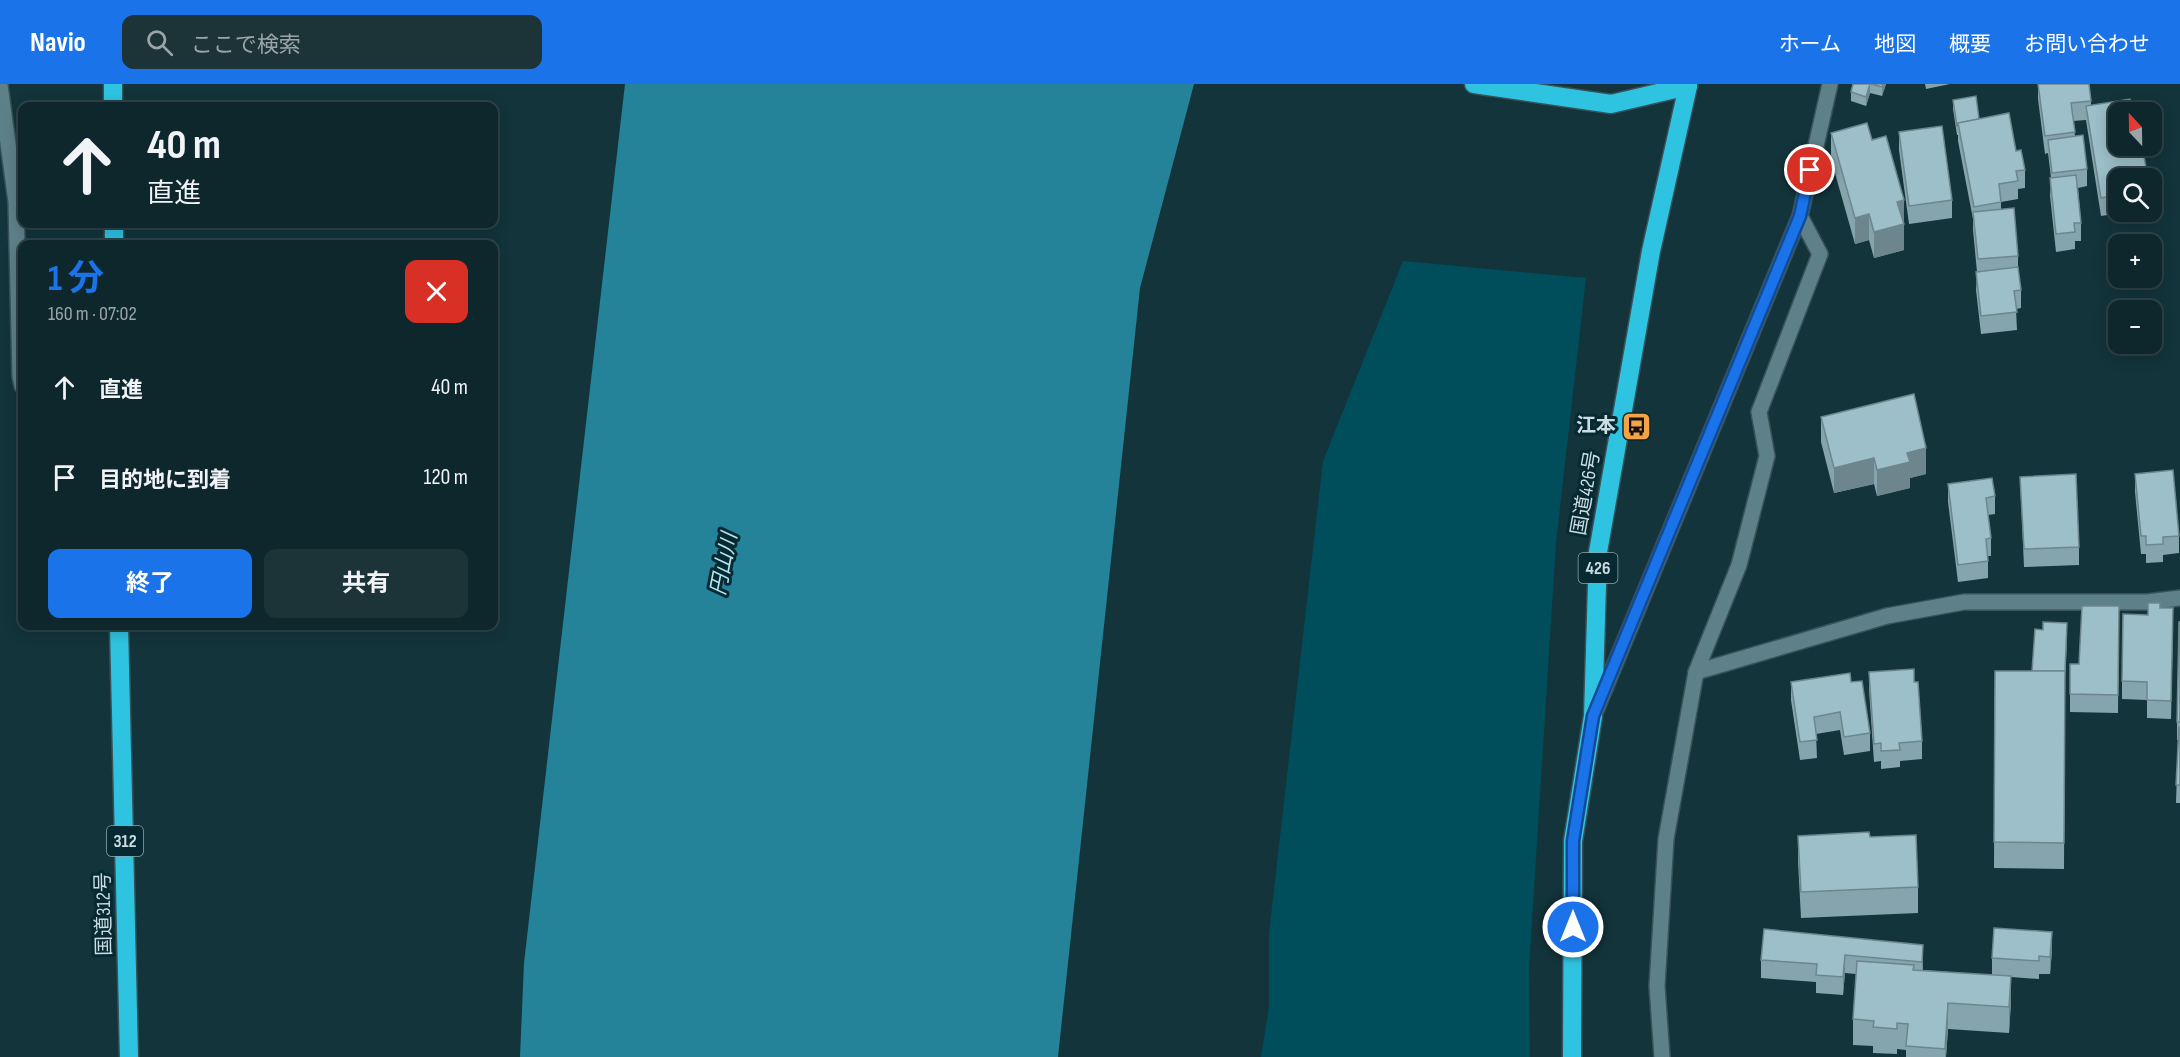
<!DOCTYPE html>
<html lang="ja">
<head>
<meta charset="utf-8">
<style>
	body { margin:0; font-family:"Sofia Sans Condensed","Noto Sans JP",sans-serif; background:#1c3338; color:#f1f3f6; height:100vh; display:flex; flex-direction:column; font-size:22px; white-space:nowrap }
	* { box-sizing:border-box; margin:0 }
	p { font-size:20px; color:#9ba5a9 }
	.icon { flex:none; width:33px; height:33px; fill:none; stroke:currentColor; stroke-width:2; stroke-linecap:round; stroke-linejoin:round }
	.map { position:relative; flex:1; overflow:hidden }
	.details { position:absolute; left:18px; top:156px; width:480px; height:390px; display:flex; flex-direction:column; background:#0e272c; border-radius:12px; box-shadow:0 3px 15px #0003,0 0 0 2px #2e4448 }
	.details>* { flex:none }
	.top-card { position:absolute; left:18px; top:18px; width:480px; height:126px; border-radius:12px; box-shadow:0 3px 15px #0003,0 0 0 2px #2e4448; background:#0e272c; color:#f1f3f6; overflow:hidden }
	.needle { width:39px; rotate:338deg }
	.fabs { position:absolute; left:2108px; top:18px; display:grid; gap:12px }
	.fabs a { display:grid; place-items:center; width:54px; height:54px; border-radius:12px; background:#0e272c; box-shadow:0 3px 15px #0003,0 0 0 2px #2e4448; font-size:30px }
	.pin { position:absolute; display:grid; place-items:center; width:51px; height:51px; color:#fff; margin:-26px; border:3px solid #fff; border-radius:50%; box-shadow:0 2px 6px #0007 }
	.me { position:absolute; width:66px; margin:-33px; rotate:0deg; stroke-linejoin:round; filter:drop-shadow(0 0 4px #0008) }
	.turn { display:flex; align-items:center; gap:21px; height:126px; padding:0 30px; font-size:27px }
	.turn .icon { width:78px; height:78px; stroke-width:2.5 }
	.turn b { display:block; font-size:42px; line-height:51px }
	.round { display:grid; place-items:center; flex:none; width:63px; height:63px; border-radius:12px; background:#1c3338 }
	.head { display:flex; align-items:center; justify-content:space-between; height:102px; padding:0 30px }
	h1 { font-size:36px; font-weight:700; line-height:45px; color:#1a73e8 }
	.cta { display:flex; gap:12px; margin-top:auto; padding:12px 30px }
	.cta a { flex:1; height:69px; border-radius:12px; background:#1a73e8; color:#fff; font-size:24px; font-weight:700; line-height:69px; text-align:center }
	.cta a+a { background:#1c3338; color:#f1f3f6 }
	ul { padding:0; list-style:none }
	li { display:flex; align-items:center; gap:18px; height:90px; padding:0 30px }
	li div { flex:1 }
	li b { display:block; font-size:22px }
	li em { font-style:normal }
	header { display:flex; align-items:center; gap:36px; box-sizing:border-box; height:84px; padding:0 30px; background:#1a73e8; color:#fff }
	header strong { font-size:28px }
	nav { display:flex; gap:33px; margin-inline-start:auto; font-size:21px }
	.search { width:420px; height:54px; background:#1c3338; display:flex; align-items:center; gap:15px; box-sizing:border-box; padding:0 21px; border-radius:12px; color:#9ba5a9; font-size:22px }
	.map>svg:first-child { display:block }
</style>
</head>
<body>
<header>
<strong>Navio</strong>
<div class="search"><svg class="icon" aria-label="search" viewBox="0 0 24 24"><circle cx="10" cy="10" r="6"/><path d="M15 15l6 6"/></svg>ここで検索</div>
<nav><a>ホーム</a><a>地図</a><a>概要</a><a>お問い合わせ</a></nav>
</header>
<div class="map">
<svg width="2180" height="973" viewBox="0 0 2180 973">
	<rect width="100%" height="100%" fill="#13343b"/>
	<polygon fill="#004d5c" points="1403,177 1586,194 1556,459 1529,884 1530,973 1261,973 1269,923 1269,849 1323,377"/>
	<polygon fill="#248398" points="625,0 1194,0 1140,204 1058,973 520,973 524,879"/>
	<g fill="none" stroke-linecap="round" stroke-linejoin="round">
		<defs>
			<g id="street">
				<polyline points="0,1 16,118 20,292 22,302"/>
				<polyline points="1696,588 1887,532 1964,518 2147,518 2180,514"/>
				<polyline points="1596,626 1800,132 1830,0"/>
				<polyline points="1662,973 1657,902 1666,755 1696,588 1739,481 1767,372 1759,328 1820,170 1800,132"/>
			</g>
			<g id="highway">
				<polyline points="113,0 113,22"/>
				<polyline points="1474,0 1611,20 1688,2"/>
				<polyline points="114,140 114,160"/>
				<polyline points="119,542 129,973"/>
				<polyline points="1572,973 1573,757 1593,632 1598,468 1651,167 1688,2"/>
			</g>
		</defs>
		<use href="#street" stroke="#395158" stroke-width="18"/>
		<use href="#highway" stroke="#395158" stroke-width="21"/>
		<use href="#street" stroke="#5e8089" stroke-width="15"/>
		<use href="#highway" stroke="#2fc3e2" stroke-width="18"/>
	</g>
	<g fill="#86a4ad">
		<polygon points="1853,0 1886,0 1882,12 1870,9 1866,22 1851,17 1851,8"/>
		<polygon points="1925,0 1950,0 1926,5"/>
		<polygon points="2038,0 2091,17 2091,21 2118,62 2147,62 2147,70 2144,71 2118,94 2118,128 2127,128 2101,132 2086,36 2073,37 2075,52 2087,85 2087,102 2078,104 2081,139 2081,157 2075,157 2075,165 2056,168 2050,112 2051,94 2048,69 2045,70 2038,15"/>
		<polygon points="1953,16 1979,35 2016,67 2025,86 2025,104 2018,105 2018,115 2001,118 2001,126 2018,172 2018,184 2021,206 2021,224 2016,225 2017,246 1981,250 1976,206 1977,188 1973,146 1973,135 1958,57 1958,51 1957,51 1953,25"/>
		<polygon points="1899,48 1952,116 1952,134 1909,140 1899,66"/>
		<polygon points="1831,49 1872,56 1904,116 1904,166 1874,174 1869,156 1855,160 1831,75"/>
		<polygon points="1821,333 1926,390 1910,394 1910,404 1877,412 1874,400 1834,409 1821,358"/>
		<polygon points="2135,390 2179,452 2179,469 2163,471 2163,478 2146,479 2146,470 2141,470 2135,408"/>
		<polygon points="2020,393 2079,463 2079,481 2024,483"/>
		<polygon points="1948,400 1995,412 1995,430 1988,431 1991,454 1991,472 1988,472 1988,494 1958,498 1948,418"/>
		<polygon points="2119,522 2118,629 2070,628 2070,580 2079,580"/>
		<polygon points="2160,524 2173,542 2171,635 2147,634 2147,616 2122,615 2122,597 2148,531"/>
		<polygon points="2180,538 2180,719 2176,719 2178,656 2177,656 2177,638"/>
		<polygon points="2067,557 2065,594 2064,785 1994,784 1995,587 2032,587"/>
		<polygon points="1869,588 1914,598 1922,657 1922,675 1900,677 1900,683 1881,685 1881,677 1874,678 1869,606"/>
		<polygon points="1791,598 1851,598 1870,649 1870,667 1844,671 1840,646 1816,650 1817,674 1800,676 1791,616"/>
		<polygon points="1798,752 1870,753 1918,803 1918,829 1801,834 1798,778"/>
		<polygon points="1923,861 1923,886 1992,891 1992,874 2052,866 2050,890 2039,890 2039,895 2011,893 2011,918 2009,949 1948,945 1946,973 1906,973 1906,966 1897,965 1897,970 1873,969 1873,962 1853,961 1853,935 1856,890 1845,889 1843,911 1816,909 1816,898 1761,894 1761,876"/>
	</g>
	<g fill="#6d868d">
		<polygon points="1870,0 1870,9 1866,22 1866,13"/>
		<polygon points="1883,0 1886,0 1882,12 1882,3"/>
		<polygon points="1904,116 1904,166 1874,174 1874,148 1897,118"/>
		<polygon points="1869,130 1869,156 1855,160 1855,134"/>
		<polygon points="1926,364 1926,390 1910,394 1910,404 1877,412 1877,386 1907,369"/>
		<polygon points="1874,374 1874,400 1834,409 1834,384"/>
		<polygon points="2067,539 2065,594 2064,785 2065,594 2064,590"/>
		<polygon points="2052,848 2052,866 2050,890 2050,873"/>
		<polygon points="1923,861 1923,879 1922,896 1922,878"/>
		<polygon points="1845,871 1845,889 1843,911 1843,893"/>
		<polygon points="2011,892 2011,918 2009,949 2009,923"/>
		<polygon points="1948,919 1948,945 1946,973 1945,973"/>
	</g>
	<g fill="#9cbfc9" stroke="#6d868d" stroke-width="1.5">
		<polygon points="1853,0 1870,0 1866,13 1851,8"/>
		<polygon points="1871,0 1883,0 1882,3"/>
		<polygon points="2038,0 2089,0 2091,17 2071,19 2075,48 2045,52"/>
		<polygon points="1976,12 1979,35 1958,39 1958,42 1957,42 1953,16"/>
		<polygon points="2130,15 2132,28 2118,28 2118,62 2142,62 2148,94 2118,94 2118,111 2101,114 2086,22"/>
		<polygon points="2009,29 2016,67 2021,66 2025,86 2016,87 2018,97 1999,100 2001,118 1974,123 1958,39"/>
		<polygon points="1867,39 1872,56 1886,52 1904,116 1897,118 1904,140 1874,148 1869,130 1855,134 1831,49"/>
		<polygon points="1942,42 1952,116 1909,122 1899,48"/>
		<polygon points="2083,51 2087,85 2052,89 2048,56"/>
		<polygon points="2076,91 2081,139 2074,139 2075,148 2056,150 2050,94"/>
		<polygon points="2014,124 2018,172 1978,175 1973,128"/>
		<polygon points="2018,183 2021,206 2014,207 2017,228 1981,232 1976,188"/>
		<polygon points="1914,310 1926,364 1907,369 1910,378 1877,386 1874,374 1834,384 1821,333"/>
		<polygon points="2173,386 2179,452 2163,453 2163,460 2146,461 2146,452 2141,452 2135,390"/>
		<polygon points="2076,390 2079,463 2024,465 2020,393"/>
		<polygon points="1992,394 1995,412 1986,414 1991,454 1986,455 1988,477 1958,481 1948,400"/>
		<polygon points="2148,519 2160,519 2160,524 2173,524 2171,617 2147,616 2147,598 2122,597 2123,530 2148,531"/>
		<polygon points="2082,522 2119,522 2118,611 2070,610 2070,580 2079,580"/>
		<polygon points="2043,538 2067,539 2065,587 2032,587 2035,545 2043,546"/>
		<polygon points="2179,538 2180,538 2180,638 2177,638"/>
		<polygon points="1914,585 1914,598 1918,598 1922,657 1899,659 1900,666 1881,667 1881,659 1874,660 1869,588"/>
		<polygon points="1995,587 2065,587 2064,759 1994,758"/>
		<polygon points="1850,589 1851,598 1862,597 1870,649 1844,653 1840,628 1814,633 1817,656 1800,658 1791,598"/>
		<polygon points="2179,643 2180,643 2180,701 2176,701"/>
		<polygon points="1869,748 1870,753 1916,751 1918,803 1801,808 1798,752"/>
		<polygon points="1994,844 2052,848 2050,873 2039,872 2039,877 1992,874"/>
		<polygon points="1764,845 1923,861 1922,878 1845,871 1843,893 1816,891 1817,880 1761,876"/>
		<polygon points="1857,877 1914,881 1913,886 2011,892 2009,923 1948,919 1945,965 1906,962 1908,940 1897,939 1897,945 1873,943 1874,937 1853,935"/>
	</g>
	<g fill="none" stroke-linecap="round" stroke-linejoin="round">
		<defs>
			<polyline id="route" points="1573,843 1573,757 1593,632 1800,132 1810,86"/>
		</defs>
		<use href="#route" stroke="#114b97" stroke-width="15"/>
		<use href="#route" stroke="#1a73e8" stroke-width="10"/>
	</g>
	<defs>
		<symbol id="bus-square" viewBox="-11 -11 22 22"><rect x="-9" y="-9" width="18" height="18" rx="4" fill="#f5a345" stroke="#072931"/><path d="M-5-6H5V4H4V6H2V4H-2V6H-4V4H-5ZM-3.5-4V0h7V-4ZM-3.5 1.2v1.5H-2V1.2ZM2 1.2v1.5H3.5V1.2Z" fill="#111"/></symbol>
	</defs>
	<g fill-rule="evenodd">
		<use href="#bus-square" x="1620" y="326" width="33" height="33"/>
	</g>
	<g text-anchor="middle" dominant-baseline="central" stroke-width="6" stroke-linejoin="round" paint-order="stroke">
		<g fill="#072931" stroke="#90a7ad" stroke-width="1.5">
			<rect x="1578.5" y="469" width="39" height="30" rx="4.5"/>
			<rect x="107" y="742" width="36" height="30" rx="4.5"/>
		</g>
		<g font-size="18" font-weight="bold" fill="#cbdde2">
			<text x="1598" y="484">426</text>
			<text x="125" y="757">312</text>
		</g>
		<g font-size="20" font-weight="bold" fill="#cbdde2" stroke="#072931" text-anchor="end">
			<text x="1616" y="342">江本</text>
		</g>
		<g font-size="20" fill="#cbdde2" stroke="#072931">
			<text transform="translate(1586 409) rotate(-80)">国道426号</text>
			<text transform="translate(104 830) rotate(-91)">国道312号</text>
		</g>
		<g font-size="21" font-style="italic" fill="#b1e6f4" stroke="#072931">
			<text transform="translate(724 480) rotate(-79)">円山川</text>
		</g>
	</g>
</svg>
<div class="fabs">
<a><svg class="needle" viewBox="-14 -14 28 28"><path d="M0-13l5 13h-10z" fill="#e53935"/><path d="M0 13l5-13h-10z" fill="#9ba5a9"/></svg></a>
<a><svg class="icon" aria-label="search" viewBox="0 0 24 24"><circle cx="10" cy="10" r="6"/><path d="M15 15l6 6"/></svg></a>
<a>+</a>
<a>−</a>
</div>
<div class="pin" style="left:1810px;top:86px;background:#d93025"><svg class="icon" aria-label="arrive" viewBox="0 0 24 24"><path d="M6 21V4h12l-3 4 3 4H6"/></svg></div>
<svg class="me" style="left:1573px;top:843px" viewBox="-20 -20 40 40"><circle r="17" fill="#1a73e8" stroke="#fff" stroke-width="3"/><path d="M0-11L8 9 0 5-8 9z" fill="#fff"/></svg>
<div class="top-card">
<div class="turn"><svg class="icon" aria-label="ahead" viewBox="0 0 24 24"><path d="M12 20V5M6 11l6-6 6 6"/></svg><div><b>40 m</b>直進</div></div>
</div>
<section class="details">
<div class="head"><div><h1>1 分</h1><p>160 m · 07:02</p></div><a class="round" style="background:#d93025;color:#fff"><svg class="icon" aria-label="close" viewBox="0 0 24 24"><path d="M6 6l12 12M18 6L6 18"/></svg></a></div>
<ul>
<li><svg class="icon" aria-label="ahead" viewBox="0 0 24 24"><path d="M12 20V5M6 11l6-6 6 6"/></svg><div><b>直進</b></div><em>40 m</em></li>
<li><svg class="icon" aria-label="arrive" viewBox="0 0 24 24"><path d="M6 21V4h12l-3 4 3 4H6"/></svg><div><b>目的地に到着</b></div><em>120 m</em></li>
</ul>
<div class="cta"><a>終了</a><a>共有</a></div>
</section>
</div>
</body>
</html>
